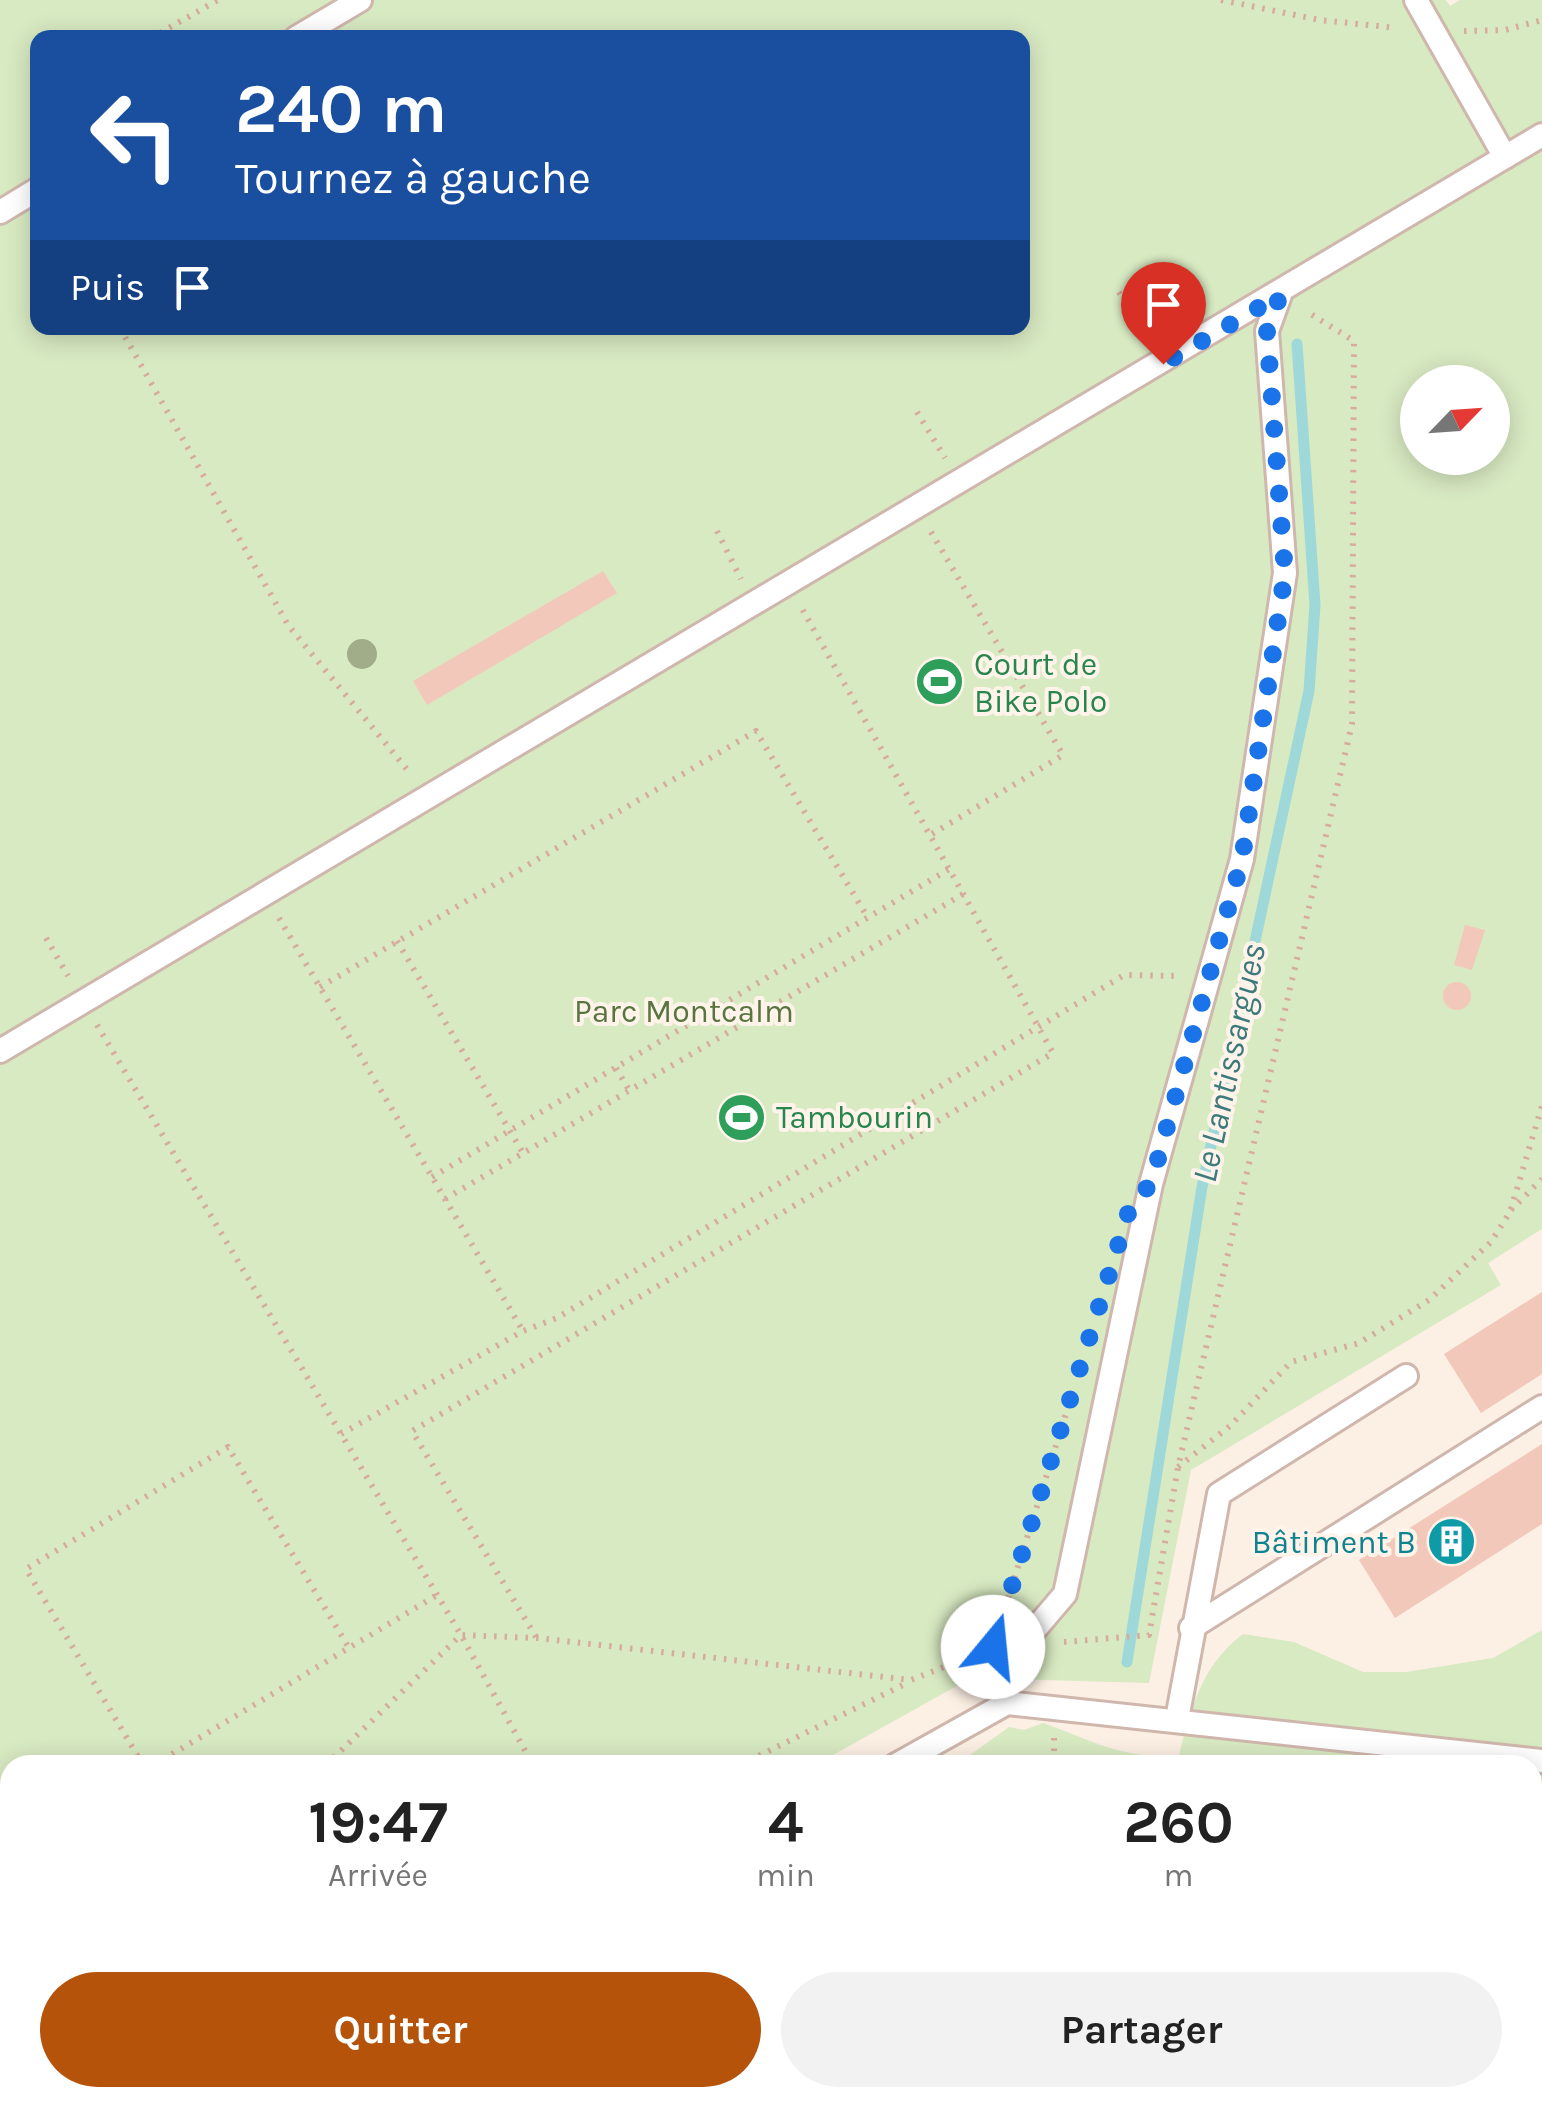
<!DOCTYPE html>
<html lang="fr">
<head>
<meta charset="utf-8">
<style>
	body { margin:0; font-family:Karla,sans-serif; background:#f2f2f2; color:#222; height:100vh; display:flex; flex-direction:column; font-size:38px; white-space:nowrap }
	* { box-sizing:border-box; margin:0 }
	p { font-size:32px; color:#767676 }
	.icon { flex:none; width:55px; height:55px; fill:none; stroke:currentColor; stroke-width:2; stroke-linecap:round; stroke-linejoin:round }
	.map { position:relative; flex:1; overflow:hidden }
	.details { position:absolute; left:0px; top:1755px; width:1542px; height:352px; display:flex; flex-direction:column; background:#fff; border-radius:30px 30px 0 0; box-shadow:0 5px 25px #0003 }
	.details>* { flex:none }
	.hud { position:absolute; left:30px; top:30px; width:1000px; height:305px; border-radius:20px; box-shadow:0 5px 25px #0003; background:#1a4fa0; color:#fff; overflow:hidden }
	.needle { width:65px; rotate:65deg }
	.controls { position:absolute; left:1400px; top:365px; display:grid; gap:20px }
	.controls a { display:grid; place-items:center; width:110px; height:110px; border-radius:50%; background:#fff; box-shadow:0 5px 25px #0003; font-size:50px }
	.pin { position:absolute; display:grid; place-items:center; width:85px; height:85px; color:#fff; margin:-102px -42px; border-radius:50% 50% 50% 0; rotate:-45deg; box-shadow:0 0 10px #0007 }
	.pin .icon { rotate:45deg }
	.me { position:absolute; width:110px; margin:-55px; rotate:17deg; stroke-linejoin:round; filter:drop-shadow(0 0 8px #0008) }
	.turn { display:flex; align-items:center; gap:35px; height:210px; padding:0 40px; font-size:45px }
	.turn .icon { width:130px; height:130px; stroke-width:2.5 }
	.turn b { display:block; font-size:70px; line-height:85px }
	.then { display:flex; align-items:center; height:95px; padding:0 40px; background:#0003; gap:20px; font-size:38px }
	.eta { display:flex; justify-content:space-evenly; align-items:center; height:170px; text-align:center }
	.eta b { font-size:60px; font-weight:700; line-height:70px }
	.action { display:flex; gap:20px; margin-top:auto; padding:20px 40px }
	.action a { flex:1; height:115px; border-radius:60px; background:#b45309; color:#fff; font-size:40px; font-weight:700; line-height:115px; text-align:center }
	.action a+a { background:#f2f2f2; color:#222 }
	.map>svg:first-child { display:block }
</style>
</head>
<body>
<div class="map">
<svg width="1542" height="2107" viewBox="0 0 1542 2107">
	<rect width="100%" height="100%" fill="#fcefe3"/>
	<g fill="#d8eac2" fill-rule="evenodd">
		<path d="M0 0H1446L1450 6 1460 0H1542V1229L1488 1263 1501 1285 1191 1470 1149 1683 971 1678 815 1765H10V2098H1141V2107H0ZM38 38H1022V328H38ZM1418 382H1492V458H1418Z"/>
		<path d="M1542 1630V1799L1533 1798 1532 1765H1230L1178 1759C1191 1709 1200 1667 1243 1634L1294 1642 1363 1672H1406L1493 1658Z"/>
		<path d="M1043 1723C1078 1735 1107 1751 1143 1755V1765H956L1009 1727 1024 1730Z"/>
	</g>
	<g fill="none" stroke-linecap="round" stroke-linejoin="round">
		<g stroke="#9ed8d8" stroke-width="11">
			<polyline points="1127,1662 1202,1187 1309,691 1315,605 1297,344"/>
			<polyline points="1122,2098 1122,2107"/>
		</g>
	</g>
	<g fill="#f2c8bb">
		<polygon points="603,571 617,593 427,705 413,681"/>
		<polygon points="1465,925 1485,930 1472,970 1454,965"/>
		<circle cx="1457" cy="996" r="14"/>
		<polygon points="1542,1292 1542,1374 1481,1413 1444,1354"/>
		<polygon points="1542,1444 1542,1524 1395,1618 1359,1560"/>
		<polygon points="1542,1836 1542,1881 1532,1883 1532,1838"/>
		<polygon points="1542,2035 1542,2075 1532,2054 1532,2039"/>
		<polygon points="1219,2098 1245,2098 1297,2107 1217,2107"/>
	</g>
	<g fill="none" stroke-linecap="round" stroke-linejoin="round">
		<defs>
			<g id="service">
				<polyline points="1416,0 1505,157"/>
				<polyline points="296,38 360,0"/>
				<polyline points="0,212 38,189"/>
				<polyline points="0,1051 1542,135"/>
				<polyline points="1191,1628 1542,1407"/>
				<polyline points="993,1647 1036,1628 1065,1594 1151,1184 1242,859 1285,573 1267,331 1280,295"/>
				<polyline points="1177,1719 1219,1494 1406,1376"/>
				<polyline points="896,1765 1007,1703 1542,1761"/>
			</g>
			<polyline id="minor" points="1532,1981 1542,1982"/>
		</defs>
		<use href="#service" stroke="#d0b7ad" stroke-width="28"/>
		<use href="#minor" stroke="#d0b7ad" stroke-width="48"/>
		<g stroke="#d7ab9e" stroke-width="6" stroke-dasharray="2.5 8" stroke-linecap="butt">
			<polyline points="1221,0 1320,20 1397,28"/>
			<polyline points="1464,31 1505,30 1542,20"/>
			<polyline points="151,38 218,0"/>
			<polyline points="1119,292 1147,338"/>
			<polyline points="120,328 288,625 410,773"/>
			<polyline points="917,412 945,458"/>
			<polyline points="717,531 741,579"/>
			<polyline points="931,532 1063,755 932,834"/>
			<polyline points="279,918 523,1331"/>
			<polyline points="46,938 68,976"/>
			<polyline points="397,941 523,1153"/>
			<polyline points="320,987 756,731 868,918"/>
			<polyline points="722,1004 736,1028"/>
			<polyline points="97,1025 461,1635 533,1765"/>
			<polyline points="616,1068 629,1090"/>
			<polyline points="432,1177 951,868"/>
			<polyline points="445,1199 965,893"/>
			<polyline points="1511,1210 1542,1179"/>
			<polyline points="341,1434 523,1331 557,1318 1124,975 1179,976"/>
			<polyline points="1178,1467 1230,1426 1291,1362 1359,1343 1429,1300 1491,1242 1510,1212 1542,1106"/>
			<polyline points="1005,1608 1073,1391"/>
			<polyline points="536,1637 412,1431 1053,1053 801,607"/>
			<polyline points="1064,1642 1149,1635 1178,1467 1352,724 1354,341 1306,311"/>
			<polyline points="1054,1738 1054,1765"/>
			<polyline points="143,1765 26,1569 228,1447 349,1648"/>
			<polyline points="154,1765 437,1595"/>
			<polyline points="326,1765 461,1635 537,1638 911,1680 969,1657"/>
			<polyline points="740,1765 909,1682"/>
			<polyline points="0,1858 10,1852"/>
			<polyline points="0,1983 10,1977"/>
			<polyline points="0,1987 6,1996"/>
			<polyline points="283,2098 287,2107"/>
			<polyline points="1063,2098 1063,2107"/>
		</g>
		<use href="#service" stroke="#fff" stroke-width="22"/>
		<use href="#minor" stroke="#fff" stroke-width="42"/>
	</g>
	<circle fill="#a1ac88" cx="362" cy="654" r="15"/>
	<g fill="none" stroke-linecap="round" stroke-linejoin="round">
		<polyline stroke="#1a73e8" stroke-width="18" stroke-dasharray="0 32.4" points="993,1647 1131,1204 1151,1184 1242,859 1285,573 1267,332 1280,295 1163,364"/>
	</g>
	<defs>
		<symbol id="stadium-disc" viewBox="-11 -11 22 22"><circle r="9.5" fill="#2e9e5b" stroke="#fff3ea"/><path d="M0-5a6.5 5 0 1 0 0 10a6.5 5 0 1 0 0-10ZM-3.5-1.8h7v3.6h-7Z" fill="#fff"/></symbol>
		<symbol id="building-disc" viewBox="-11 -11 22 22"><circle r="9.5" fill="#0f9aa8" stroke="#fff3ea"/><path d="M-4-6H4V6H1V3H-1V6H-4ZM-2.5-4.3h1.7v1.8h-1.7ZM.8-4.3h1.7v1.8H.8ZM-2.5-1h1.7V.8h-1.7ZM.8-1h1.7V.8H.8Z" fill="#fff"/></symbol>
	</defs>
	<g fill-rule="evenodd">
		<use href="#stadium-disc" x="912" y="654" width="55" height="55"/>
		<use href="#stadium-disc" x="714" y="1090" width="55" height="55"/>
		<use href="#building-disc" x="1424" y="1514" width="55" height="55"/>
	</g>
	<g text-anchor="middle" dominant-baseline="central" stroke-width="8" stroke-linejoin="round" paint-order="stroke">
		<g font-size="32" fill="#27864d" stroke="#fff3ea" text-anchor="start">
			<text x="974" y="664">Court de<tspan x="974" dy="37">Bike Polo</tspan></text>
			<text x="776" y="1117">Tambourin</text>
		</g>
		<g font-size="32" fill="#57753e" stroke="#fff3ea">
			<text x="684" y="1011">Parc Montcalm</text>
		</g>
		<g font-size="32" fill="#0d838f" stroke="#fff3ea" text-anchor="end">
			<text x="1416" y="1542">Bâtiment B</text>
		</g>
		<g font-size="35" font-style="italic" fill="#3c7a7b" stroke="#fff3ea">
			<text transform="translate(1229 1063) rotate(-78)">Le Lantissargues</text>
		</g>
	</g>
</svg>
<div class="controls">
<a><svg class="needle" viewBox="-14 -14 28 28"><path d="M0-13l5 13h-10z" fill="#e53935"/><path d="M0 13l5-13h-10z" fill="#767676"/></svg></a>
</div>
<div class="pin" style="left:1163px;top:364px;background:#d93025"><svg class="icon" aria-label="arrive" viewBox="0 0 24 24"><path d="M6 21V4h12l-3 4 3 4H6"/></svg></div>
<svg class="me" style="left:993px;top:1647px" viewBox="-20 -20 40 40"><circle r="19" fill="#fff"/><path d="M0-13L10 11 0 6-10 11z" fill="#1a73e8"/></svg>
<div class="hud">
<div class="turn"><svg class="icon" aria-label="left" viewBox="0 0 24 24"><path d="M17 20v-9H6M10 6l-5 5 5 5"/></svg><div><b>240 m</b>Tournez à gauche</div></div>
<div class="then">Puis<svg class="icon" aria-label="arrive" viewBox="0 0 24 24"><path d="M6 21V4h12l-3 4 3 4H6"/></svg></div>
</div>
<section class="details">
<div class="eta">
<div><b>19:47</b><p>Arrivée</p></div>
<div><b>4</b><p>min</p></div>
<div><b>260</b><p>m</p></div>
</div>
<div class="action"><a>Quitter</a><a>Partager</a></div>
</section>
</div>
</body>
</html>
